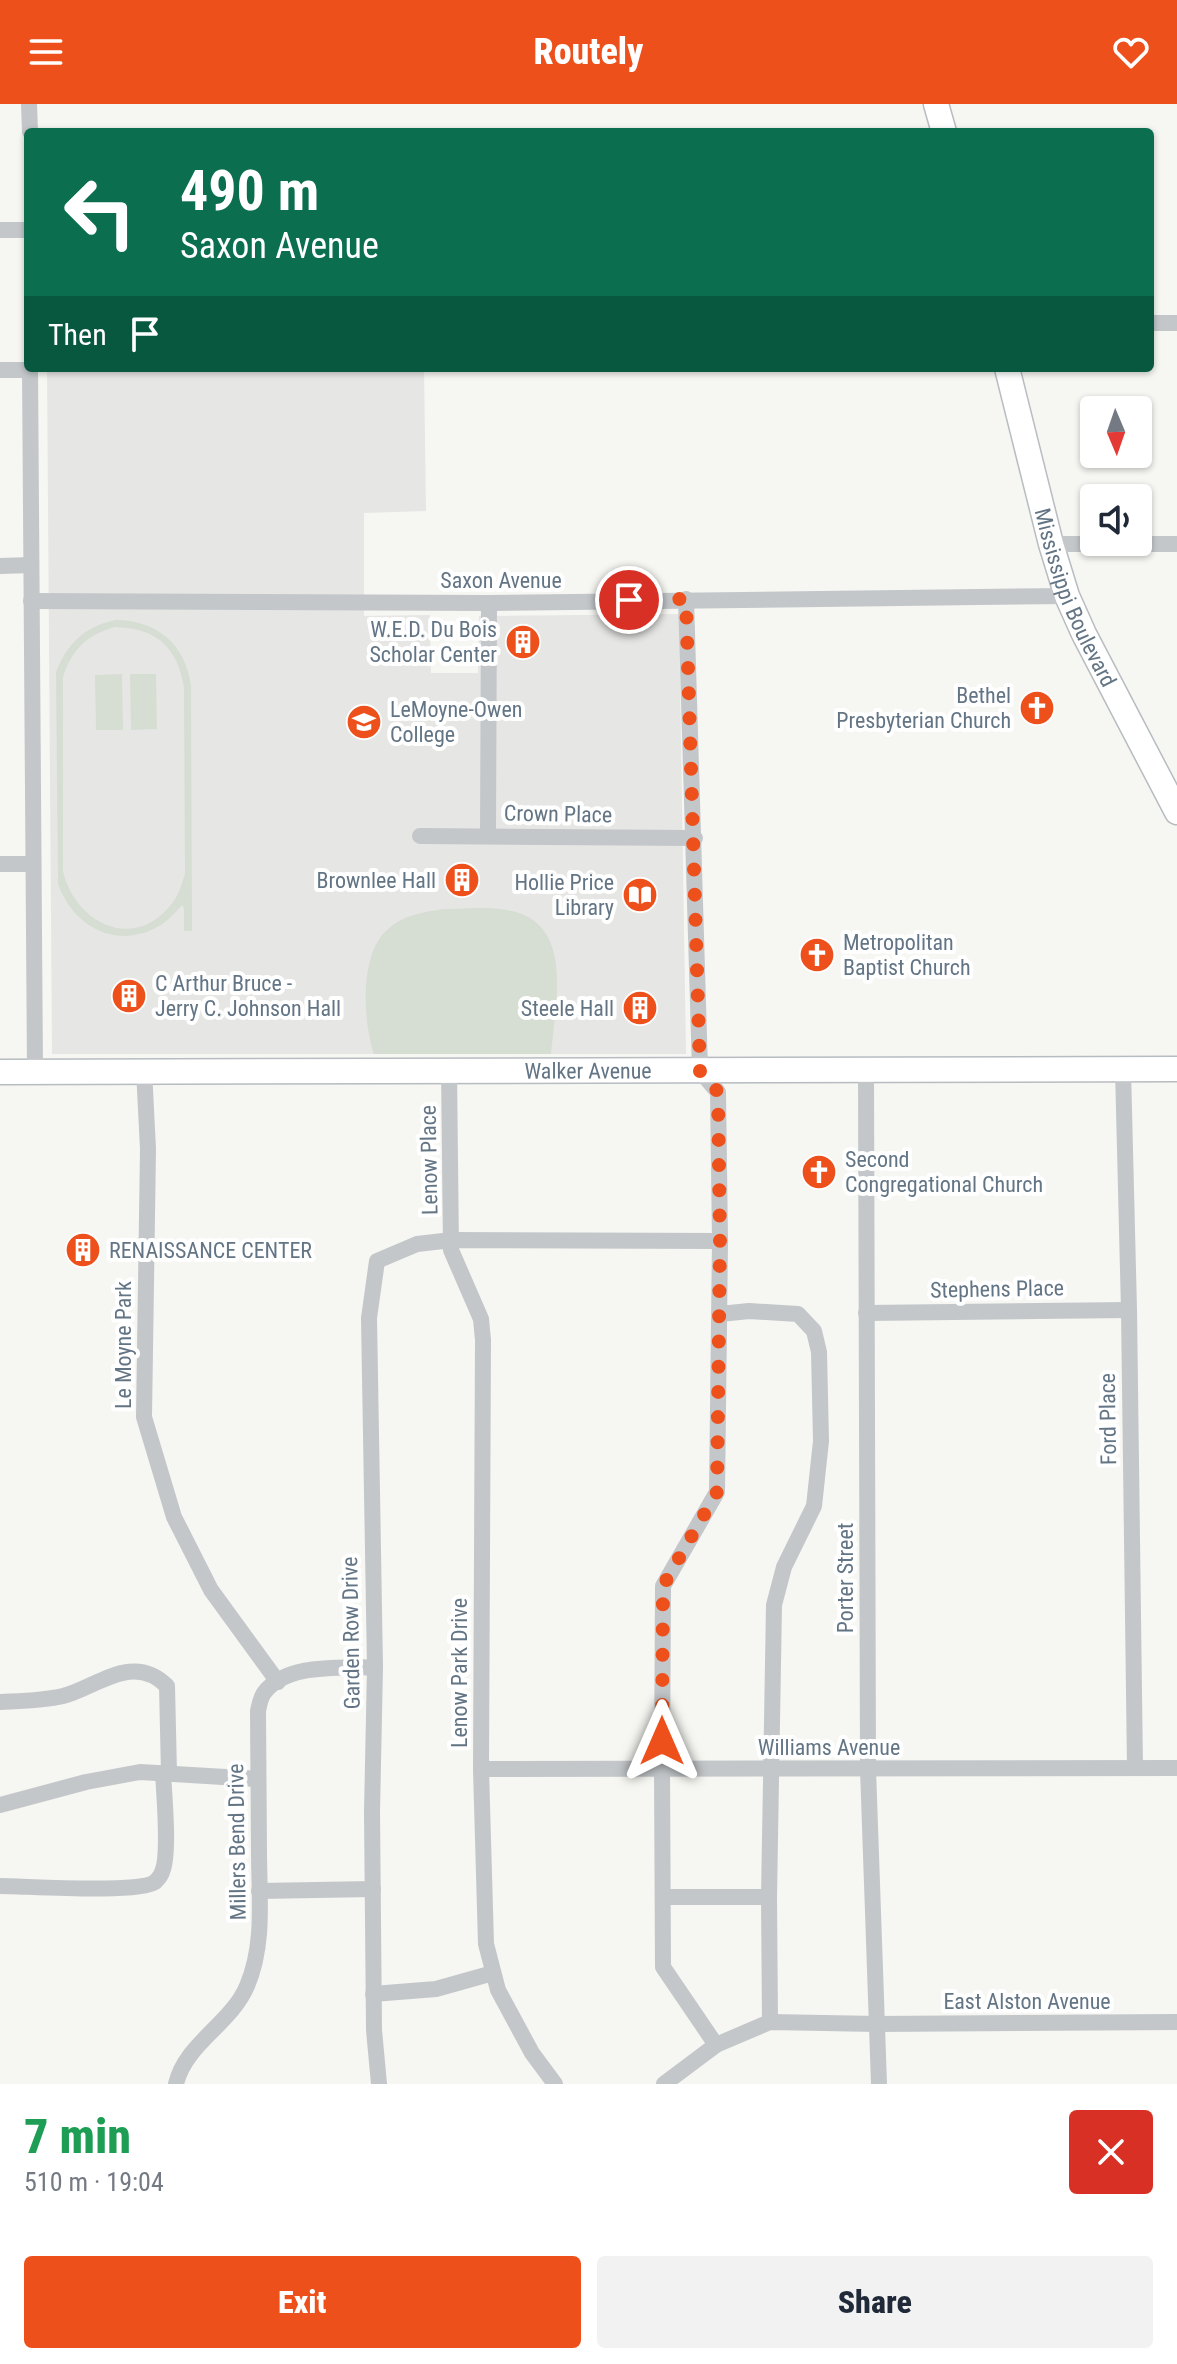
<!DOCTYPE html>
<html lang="en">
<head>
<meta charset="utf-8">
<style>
	body { margin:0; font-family:"Roboto Condensed",sans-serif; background:#f2f2f3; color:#1f2937; height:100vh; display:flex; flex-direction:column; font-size:30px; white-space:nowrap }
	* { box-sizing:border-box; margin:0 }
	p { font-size:26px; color:#747a83 }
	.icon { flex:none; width:44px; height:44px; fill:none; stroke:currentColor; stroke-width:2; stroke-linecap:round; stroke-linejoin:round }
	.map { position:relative; height:1980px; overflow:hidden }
	.side { display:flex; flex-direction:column; background:#fff; flex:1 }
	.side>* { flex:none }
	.top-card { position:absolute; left:24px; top:24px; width:1130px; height:244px; border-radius:8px; box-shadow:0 2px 6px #0004; background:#0b6e4f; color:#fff; overflow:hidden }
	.needle { width:52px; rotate:178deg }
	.controls { position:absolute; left:1080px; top:292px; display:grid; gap:16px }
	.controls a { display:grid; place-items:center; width:72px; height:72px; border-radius:8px; background:#fff; box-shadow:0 2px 6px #0004; font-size:40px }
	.pin { position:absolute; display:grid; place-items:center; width:68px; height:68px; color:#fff; margin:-34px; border:4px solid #fff; border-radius:50%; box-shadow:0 2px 8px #0007 }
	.me { position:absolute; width:88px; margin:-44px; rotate:0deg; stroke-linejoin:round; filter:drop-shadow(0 0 6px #0008) }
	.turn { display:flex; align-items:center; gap:28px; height:168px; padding:0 24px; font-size:36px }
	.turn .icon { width:104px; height:104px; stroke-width:2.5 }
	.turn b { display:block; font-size:56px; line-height:68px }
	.then { display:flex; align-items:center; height:76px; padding:0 24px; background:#0003; gap:16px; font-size:30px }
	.round { display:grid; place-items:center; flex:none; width:84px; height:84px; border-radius:8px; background:#f2f2f3 }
	.overview { display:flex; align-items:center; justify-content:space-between; height:136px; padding:0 24px }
	h1 { font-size:48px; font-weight:800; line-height:60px; color:#1e9e55 }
	.action { display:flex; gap:16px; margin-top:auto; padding:16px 24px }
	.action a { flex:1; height:92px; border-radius:8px; background:#ed501b; color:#fff; font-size:32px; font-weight:800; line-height:92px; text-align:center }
	.action a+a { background:#f2f2f3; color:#1f2937 }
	header { display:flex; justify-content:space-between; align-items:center; height:104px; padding:0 24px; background:#ed501b; color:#fff; font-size:36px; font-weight:800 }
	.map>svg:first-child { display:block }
</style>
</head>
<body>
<header><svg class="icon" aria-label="menu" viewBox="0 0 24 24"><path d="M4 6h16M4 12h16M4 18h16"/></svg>Routely<svg class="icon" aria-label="heart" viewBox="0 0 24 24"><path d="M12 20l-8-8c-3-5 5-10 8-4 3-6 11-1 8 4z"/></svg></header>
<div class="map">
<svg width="1177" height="1980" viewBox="0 0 1177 1980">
	<rect width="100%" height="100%" fill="#f6f6f2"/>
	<polygon fill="#e6e7e5" points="47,264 424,264 426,407 364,409 364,512 430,511 431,569 478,569 479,512 679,510 686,950 52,950"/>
	<g fill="#d6ddd2" fill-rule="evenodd">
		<path d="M115 516C157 516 185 540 191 581L192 827H184V804L182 801C175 809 168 817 159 822 116 847 73 822 58 780L56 568C68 538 85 523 115 516ZM115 523C156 524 178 543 184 584L185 770C181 782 178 794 169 803 131 848 74 817 63 767V573C72 545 87 531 115 523Z"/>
		<polygon points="122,570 123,626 96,626 95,571"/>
		<polygon points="130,570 156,570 157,625 131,626"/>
		<path d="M444 805C464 805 487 802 507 806 576 817 555 901 551 950H374C363 918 359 851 387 826 403 811 423 808 444 805Z"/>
	</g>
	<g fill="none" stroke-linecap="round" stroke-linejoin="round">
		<defs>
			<g id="secondary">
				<polyline points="936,0 944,28"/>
				<path id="s1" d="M1007 264 1051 440 1067 492 1084 530 1177 708"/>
				<path id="s2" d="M0 968 1177 965"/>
			</g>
		</defs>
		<use href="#secondary" stroke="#b7bcc1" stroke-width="27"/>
		<g stroke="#c3c7ca" stroke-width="16">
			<polyline points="29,0 30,28"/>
			<polyline points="0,126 28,126"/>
			<polyline points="1150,219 1177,219"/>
			<polyline points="30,264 35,967"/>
			<polyline points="0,266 30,266"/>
			<polyline points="1051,440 1177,440"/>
			<polyline points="0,462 31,461"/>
			<polyline points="686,495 700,967 718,988 720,1137 717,1388 663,1482 662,1666 663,1863 716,1941"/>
			<polyline points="31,497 489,499 1067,492"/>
			<polyline points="488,731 489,499"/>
			<polyline points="420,732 695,734"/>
			<polyline points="0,760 32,760"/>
			<polyline points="1123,965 1129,1206 1135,1664"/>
			<polyline points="144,966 148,1045 144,1313 174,1413 211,1486 278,1578"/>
			<polyline points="449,966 451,1146 481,1215 483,1236 481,1665 486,1840 498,1886 532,1949 555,1980"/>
			<polyline points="866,967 868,1665 879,1980"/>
			<polyline points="866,1209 1129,1206"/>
			<polyline points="720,1210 749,1207 798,1210 814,1227 819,1248 821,1337 814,1402 784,1463 774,1501 769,1793 770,1918"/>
			<path d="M0 1598C21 1597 42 1597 63 1592 97 1583 133 1548 167 1582L169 1669"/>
			<polyline points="481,1665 1177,1664"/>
			<polyline points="0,1701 86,1678 140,1668 258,1675"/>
			<path d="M0 1782C26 1782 138 1790 155 1778 158 1775 161 1772 162 1768 170 1751 164 1690 163 1669"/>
			<polyline points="259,1787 373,1785"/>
			<polyline points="663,1793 769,1793"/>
			<polyline points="373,1890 436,1885 493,1869"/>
			<path d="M176 1980C185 1940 231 1920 247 1882 265 1840 259 1793 259 1748 259 1701 258 1654 258 1607 259 1602 261 1593 264 1589 287 1558 342 1565 375 1563"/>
			<polyline points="379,1980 374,1926 372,1708 375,1563 369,1214 377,1157 417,1140 452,1136 720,1137"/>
			<polyline points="664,1980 716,1941 770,1918 877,1920 1177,1918"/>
		</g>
		<use href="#secondary" stroke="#fff" stroke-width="24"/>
	</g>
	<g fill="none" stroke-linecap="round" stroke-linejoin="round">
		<polyline stroke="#ed501b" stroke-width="14" stroke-dasharray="0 25.2" points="629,496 686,495 700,967 718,988 720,1137 717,1388 663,1482 662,1637"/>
	</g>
	<defs>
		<symbol id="building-disc" viewBox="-11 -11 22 22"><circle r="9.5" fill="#ed501b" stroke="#fff"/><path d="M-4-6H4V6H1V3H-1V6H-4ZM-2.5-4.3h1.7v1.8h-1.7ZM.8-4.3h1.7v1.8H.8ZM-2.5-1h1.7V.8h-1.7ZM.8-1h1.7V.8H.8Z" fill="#fff"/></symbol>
		<symbol id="church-disc" viewBox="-11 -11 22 22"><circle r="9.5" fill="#ed501b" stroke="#fff"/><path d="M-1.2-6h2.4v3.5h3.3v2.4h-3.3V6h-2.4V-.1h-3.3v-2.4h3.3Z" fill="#fff"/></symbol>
		<symbol id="university-disc" viewBox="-11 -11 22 22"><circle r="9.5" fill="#ed501b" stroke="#fff"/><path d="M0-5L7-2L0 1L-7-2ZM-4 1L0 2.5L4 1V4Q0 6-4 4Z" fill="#fff"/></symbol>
		<symbol id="library-disc" viewBox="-11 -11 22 22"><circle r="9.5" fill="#ed501b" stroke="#fff"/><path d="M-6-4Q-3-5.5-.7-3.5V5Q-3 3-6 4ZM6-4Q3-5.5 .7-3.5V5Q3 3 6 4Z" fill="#fff"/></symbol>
	</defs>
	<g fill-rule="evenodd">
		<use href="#building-disc" x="503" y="518" width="40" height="40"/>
		<use href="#church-disc" x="1017" y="584" width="40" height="40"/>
		<use href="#university-disc" x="344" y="598" width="40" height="40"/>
		<use href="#building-disc" x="442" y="756" width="40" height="40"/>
		<use href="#library-disc" x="620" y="771" width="40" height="40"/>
		<use href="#church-disc" x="797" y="831" width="40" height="40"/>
		<use href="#building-disc" x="109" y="872" width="40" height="40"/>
		<use href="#building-disc" x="620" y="884" width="40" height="40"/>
		<use href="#church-disc" x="799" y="1048" width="40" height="40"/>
		<use href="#building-disc" x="63" y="1126" width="40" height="40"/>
	</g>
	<g text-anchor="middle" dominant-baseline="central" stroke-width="8" stroke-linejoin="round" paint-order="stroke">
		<g font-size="22" fill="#637585" stroke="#fff">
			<text x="501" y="476">Saxon Avenue</text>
			<text stroke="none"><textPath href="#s1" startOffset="240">Mississippi Boulevard</textPath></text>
			<text transform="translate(558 710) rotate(1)">Crown Place</text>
			<text stroke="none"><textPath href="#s2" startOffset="588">Walker Avenue</textPath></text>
			<text transform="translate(429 1056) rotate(-91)">Lenow Place</text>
			<text transform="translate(997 1185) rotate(-1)">Stephens Place</text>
			<text transform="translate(123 1241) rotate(-90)">Le Moyne Park</text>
			<text transform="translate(1108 1315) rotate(-91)">Ford Place</text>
			<text transform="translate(845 1474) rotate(-90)">Porter Street</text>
			<text transform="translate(351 1529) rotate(-91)">Garden Row Drive</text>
			<text transform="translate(459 1569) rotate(-90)">Lenow Park Drive</text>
			<text x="829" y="1643">Williams Avenue</text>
			<text transform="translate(237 1738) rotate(-91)">Millers Bend Drive</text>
			<text x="1027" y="1897">East Alston Avenue</text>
		</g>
		<g font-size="22" fill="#637585" stroke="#fff" text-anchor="end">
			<text x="497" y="525">W.E.D. Du Bois<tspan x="497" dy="25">Scholar Center</tspan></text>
			<text x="1011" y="591">Bethel<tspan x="1011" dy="25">Presbyterian Church</tspan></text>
			<text x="390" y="605" text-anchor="start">LeMoyne-Owen<tspan x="390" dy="25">College</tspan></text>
			<text x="436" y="776">Brownlee Hall</text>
			<text x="614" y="778">Hollie Price<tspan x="614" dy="25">Library</tspan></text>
			<text x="843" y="838" text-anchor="start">Metropolitan<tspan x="843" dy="25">Baptist Church</tspan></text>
			<text x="155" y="879" text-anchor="start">C Arthur Bruce -<tspan x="155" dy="25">Jerry C. Johnson Hall</tspan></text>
			<text x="614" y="904">Steele Hall</text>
			<text x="845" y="1055" text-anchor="start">Second<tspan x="845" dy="25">Congregational Church</tspan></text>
			<text x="109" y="1146" text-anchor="start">RENAISSANCE CENTER</text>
		</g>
	</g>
</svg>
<div class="controls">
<a><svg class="needle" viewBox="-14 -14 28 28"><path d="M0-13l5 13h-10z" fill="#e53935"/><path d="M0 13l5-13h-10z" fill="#747a83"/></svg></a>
<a><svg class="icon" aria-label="sound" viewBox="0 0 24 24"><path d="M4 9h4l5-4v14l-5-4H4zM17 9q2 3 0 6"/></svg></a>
</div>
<div class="pin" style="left:629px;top:496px;background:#d93025"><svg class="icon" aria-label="arrive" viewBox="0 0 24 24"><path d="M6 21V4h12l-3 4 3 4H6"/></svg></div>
<svg class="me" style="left:662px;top:1637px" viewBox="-20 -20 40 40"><path d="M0-17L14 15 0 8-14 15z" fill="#ed501b" stroke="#fff" stroke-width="4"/></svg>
<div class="top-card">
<div class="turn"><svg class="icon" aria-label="left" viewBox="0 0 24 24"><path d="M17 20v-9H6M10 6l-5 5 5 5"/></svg><div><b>490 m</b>Saxon Avenue</div></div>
<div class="then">Then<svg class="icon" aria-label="arrive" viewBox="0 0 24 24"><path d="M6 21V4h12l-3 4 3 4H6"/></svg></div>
</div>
</div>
<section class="side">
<div class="overview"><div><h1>7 min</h1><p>510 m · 19:04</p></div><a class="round" style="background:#d93025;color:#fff"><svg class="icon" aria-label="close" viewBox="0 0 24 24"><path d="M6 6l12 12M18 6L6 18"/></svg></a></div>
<div class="action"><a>Exit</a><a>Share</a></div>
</section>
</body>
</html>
